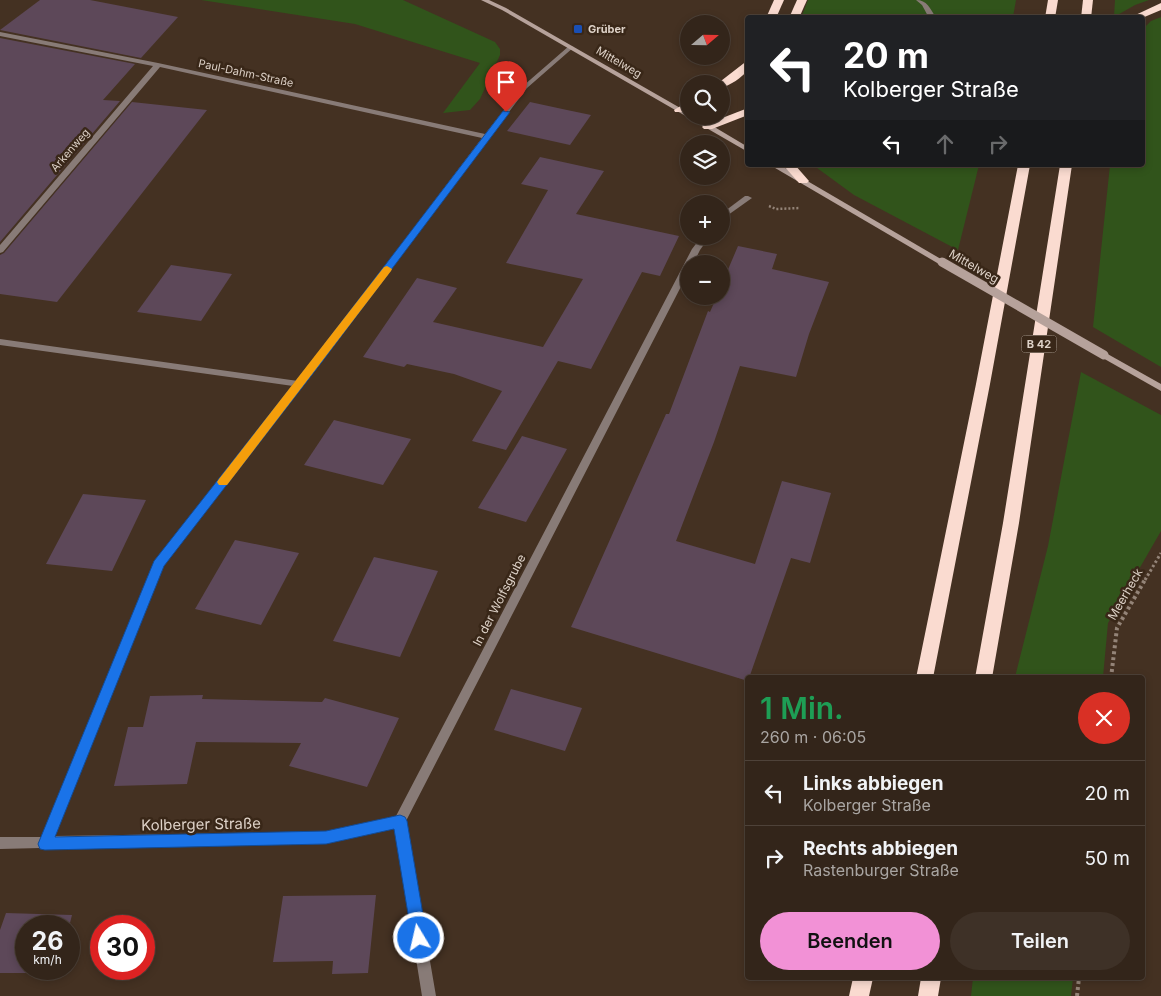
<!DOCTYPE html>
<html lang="de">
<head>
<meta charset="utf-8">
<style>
	body { margin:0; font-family:Inter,sans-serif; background:#3e3127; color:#f1f3f6; height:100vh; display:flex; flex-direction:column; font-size:19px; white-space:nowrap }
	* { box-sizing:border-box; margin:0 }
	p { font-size:16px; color:#a9a5a2 }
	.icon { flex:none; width:28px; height:28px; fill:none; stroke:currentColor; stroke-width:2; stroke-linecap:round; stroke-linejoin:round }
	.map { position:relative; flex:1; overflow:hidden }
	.sheet { position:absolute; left:745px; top:675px; width:400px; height:305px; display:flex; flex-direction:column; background:#33251a; border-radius:5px; box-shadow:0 2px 8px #0003,0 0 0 1px #4e4239 }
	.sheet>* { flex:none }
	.guide { position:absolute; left:745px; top:15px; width:400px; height:152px; border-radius:5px; box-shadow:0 2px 8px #0003,0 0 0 1px #4e4239; background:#202124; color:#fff; overflow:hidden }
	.needle { width:32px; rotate:70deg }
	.tools { position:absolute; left:680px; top:15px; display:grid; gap:10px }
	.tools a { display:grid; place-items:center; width:50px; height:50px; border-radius:50%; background:#33251a; box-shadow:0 2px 8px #0003,0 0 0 1px #4e4239; font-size:25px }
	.speed { position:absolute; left:15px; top:915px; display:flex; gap:10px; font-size:25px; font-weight:700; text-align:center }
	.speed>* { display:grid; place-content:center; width:65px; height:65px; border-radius:50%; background:#33251a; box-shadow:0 2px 8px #0003,0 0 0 1px #4e4239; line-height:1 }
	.speed small { font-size:12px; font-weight:400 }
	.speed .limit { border:8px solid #d22; background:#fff; color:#111 }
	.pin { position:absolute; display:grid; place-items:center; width:42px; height:42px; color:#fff; margin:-51px -21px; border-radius:50% 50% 50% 0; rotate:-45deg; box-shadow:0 0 5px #0007 }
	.pin .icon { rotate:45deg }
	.me { position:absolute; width:55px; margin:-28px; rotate:351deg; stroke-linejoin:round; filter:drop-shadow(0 0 4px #0008) }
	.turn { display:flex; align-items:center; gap:18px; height:105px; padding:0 15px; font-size:22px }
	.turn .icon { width:65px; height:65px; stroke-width:2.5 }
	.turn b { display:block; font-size:35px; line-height:42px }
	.lanes { display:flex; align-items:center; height:48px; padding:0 15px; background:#0003; justify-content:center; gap:25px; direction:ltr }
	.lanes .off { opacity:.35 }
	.round { display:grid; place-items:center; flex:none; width:52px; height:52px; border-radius:26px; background:#3e3127 }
	.headline { display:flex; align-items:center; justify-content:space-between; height:85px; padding:0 15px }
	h1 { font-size:30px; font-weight:600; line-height:38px; color:#1e9e55 }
	.action { display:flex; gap:10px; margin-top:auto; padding:10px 15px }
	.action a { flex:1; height:58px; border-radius:30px; background:#f291d6; color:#111; font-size:20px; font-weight:600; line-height:58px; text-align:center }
	.action a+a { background:#3e3127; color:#f1f3f6 }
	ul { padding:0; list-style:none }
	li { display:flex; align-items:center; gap:15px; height:65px; padding:0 15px; border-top:1px solid #4e4239 }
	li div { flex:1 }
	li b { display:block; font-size:19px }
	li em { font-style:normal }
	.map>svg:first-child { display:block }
</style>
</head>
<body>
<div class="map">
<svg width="1161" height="996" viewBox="0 0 1161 996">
	<rect width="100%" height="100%" fill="#443122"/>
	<g fill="#31541b">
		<polygon points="201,0 403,0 495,42 500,49 500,55 480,99 470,110 443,113 480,63 355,24"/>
		<polygon points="808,0 1016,0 1013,17 801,18"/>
		<polygon points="1115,0 1149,0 1135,5 1114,17"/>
		<polygon points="1161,17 1161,367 1093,327 1110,165 1142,165 1143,29 1151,21"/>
		<polygon points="813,165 979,165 958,250 854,195"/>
		<polygon points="1081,372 1161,415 1161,531 1108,623 1103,677 1015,677 1048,546"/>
		<polygon points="973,978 1073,978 1071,996 971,996"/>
	</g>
	<g fill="#5d4859">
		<polygon points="40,0 90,0 178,17 141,58 0,30"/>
		<polygon points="0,38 135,64 103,100 120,101 0,242"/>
		<polygon points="132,102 207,110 57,302 0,294 0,255 4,253"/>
		<polygon points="530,102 567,110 591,115 570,145 507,131"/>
		<polygon points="540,157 604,171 576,214 679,236 660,276 642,272 591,369 558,361 506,450 472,441 502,391 454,374 407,364 404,367 363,357 417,278 457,288 433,322 543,347 583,279 506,263 548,190 521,184"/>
		<polygon points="738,246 777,254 772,269 829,282 809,334 796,377 740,366 714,442 676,541 755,564 782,481 831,493 810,563 791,558 748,681 571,627 666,414 669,414 708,311 710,312 717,296 721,296 721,286"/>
		<polygon points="171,265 232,274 201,321 137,312"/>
		<polygon points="334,420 411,439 383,485 304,465"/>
		<polygon points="522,436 567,449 526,522 478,508"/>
		<polygon points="83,494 146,500 112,571 46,564"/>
		<polygon points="235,540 299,553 261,625 195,609"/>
		<polygon points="374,557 438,571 400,657 333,641"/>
		<polygon points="511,689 582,708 565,751 494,730"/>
		<polygon points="203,695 202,699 322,702 325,698 399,718 367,787 289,766 301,743 196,742 187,784 114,786 128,727 143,727 150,696"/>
		<polygon points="376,895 368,973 332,974 333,961 273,962 283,896"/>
		<polygon points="6,913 72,915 69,927 26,926 26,969 57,969 55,973 0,973 0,930"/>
	</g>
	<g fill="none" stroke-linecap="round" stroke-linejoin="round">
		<polyline stroke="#948478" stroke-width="2.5" stroke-dasharray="2 2" stroke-linecap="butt" points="769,206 776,209 800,208"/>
		<polyline stroke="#948478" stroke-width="3" stroke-dasharray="2.5 2.5" stroke-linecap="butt" points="1145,580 1161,553"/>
		<g stroke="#948478" stroke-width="4" stroke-dasharray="3 3" stroke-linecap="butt">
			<polyline points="1111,678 1117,628 1146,578"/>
			<polyline points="1077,996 1079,978"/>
		</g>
		<path fill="#887b77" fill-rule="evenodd" d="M916 0C927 0 930 8 936 18H929L922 5Z"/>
		<g fill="#887b77" fill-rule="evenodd">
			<polygon points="0,32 158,63 485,134 523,86 569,46 574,47 527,88 321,363 163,566 54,836 325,832 396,816 692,249 702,236 710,236 700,250 693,264 689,264 689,271 406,821 436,996 422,996 395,828 325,844 49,848 45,850 41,848 0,849 0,837 42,837 155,561 293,386 0,345 0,339 298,381 482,138 160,67 3,252 0,253 0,245 153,66 0,36"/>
			<polygon points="745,196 748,196 752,198 721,220 721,214"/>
		</g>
		<g fill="#b6a29b" fill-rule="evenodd">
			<polygon points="481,0 489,0 506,8 689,113 689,116 696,116 748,147 748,152 502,10"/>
			<polygon points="770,165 780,165 946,262 942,265 939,264"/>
			<polygon points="1104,352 1161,384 1161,391 1101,357 1100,355"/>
		</g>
		<g fill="#fadbd0" fill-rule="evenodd">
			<polygon points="774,0 784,0 776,18 766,18"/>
			<polygon points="797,0 807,0 799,18 789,18"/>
			<polygon points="1048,0 1058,0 1055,18 1045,18"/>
			<polygon points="1083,0 1093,0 1091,18 1081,18"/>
			<polygon points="1161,3 1161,10 1142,18 1129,18"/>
			<path d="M748 60V70C741 78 731 85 721 88V84H717Z"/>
			<polygon points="689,101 689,109 683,112 675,112 674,110"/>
			<polygon points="748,108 748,115 712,129 704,129 702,127 704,125"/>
			<polygon points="783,165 795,165 809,181 807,183 799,183"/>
			<polygon points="1018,165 1030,165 990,384 933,678 916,678 976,384"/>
			<polygon points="1060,165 1072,165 1019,523 992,678 975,678 1003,523"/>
			<polygon points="853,978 873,978 869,996 849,996"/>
			<polygon points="921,978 941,978 938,996 918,996"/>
		</g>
		<polyline stroke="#b6a29b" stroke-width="9" points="942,262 1104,355"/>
	</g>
	<polygon fill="#1a73e8" stroke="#114b97" points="503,111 510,112 321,363 164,566 55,837 326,831 400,815 405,817 407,821 427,938 425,943 419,945 414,943 412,938 394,829 326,844 45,850 40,849 38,844 154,561 314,358"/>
	<polygon fill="#f59e0b" points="387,266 392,269 391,271 227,485 219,485 217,482 219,479 384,267"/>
	<rect fill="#1a4fb4" stroke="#392718" stroke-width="2" x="573" y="24" width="10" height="10" rx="2.5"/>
	<g text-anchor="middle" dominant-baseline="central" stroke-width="5" stroke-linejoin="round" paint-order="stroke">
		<g font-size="11" font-weight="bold" fill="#ded2c8" stroke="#392718" text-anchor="start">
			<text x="588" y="29">Grüber</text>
		</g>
		<g font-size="11" fill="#ded2c8" stroke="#392718">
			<text transform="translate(619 62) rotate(30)">Mittelweg</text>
			<text transform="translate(246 73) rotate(12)">Paul-Dahm-Straße</text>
			<text transform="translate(70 150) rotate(-49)">Arkenweg</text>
		</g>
		<rect fill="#392718" stroke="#ac9f93" stroke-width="1" x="1021.5" y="335.5" width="35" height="17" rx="4"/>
		<g font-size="11" font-weight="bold" fill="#ded2c8">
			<text x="1039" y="344">B 42</text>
		</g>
		<g font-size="12" fill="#ded2c8" stroke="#392718">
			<text transform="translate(974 266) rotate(30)">Mittelweg</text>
			<text transform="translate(1125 594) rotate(-60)">Meerheck</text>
			<text transform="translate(499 600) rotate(-63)">In der Wolfsgrube</text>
		</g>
		<g font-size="15" fill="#ded2c8" stroke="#392718">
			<text transform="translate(201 824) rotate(-1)">Kolberger Straße</text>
		</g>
	</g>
</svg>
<div class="tools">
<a><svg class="needle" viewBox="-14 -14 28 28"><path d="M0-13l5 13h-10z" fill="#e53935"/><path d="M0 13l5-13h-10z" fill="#a9a5a2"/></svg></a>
<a><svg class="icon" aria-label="search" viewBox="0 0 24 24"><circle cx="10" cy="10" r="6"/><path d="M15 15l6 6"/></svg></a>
<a><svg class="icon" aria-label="layers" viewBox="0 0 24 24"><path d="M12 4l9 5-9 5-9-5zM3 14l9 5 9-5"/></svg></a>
<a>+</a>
<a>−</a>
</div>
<div class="speed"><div>26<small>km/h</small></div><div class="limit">30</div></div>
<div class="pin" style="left:506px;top:112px;background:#d93025"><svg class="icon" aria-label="arrive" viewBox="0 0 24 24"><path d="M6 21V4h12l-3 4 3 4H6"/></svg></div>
<svg class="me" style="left:419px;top:938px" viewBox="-20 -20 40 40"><circle r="17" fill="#1a73e8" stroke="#fff" stroke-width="3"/><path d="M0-11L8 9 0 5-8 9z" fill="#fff"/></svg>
<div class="guide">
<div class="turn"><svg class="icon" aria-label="left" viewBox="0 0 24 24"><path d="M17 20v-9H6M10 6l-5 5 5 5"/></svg><div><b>20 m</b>Kolberger Straße</div></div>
<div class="lanes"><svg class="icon" aria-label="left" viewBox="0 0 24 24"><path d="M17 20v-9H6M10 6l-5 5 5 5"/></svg><svg class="icon off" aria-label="ahead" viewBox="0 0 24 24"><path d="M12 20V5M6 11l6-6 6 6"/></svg><svg class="icon off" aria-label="right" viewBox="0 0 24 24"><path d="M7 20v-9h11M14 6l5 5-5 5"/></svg></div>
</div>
<section class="sheet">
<div class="headline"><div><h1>1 Min.</h1><p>260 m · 06:05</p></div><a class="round" style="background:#d93025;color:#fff"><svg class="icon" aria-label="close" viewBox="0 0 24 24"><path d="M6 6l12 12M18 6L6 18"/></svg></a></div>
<ul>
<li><svg class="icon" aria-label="left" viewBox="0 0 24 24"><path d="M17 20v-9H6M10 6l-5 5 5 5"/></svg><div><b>Links abbiegen</b><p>Kolberger Straße</p></div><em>20 m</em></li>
<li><svg class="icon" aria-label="right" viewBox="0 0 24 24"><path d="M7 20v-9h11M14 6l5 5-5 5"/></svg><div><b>Rechts abbiegen</b><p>Rastenburger Straße</p></div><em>50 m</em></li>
</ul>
<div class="action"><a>Beenden</a><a>Teilen</a></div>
</section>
</div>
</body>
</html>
